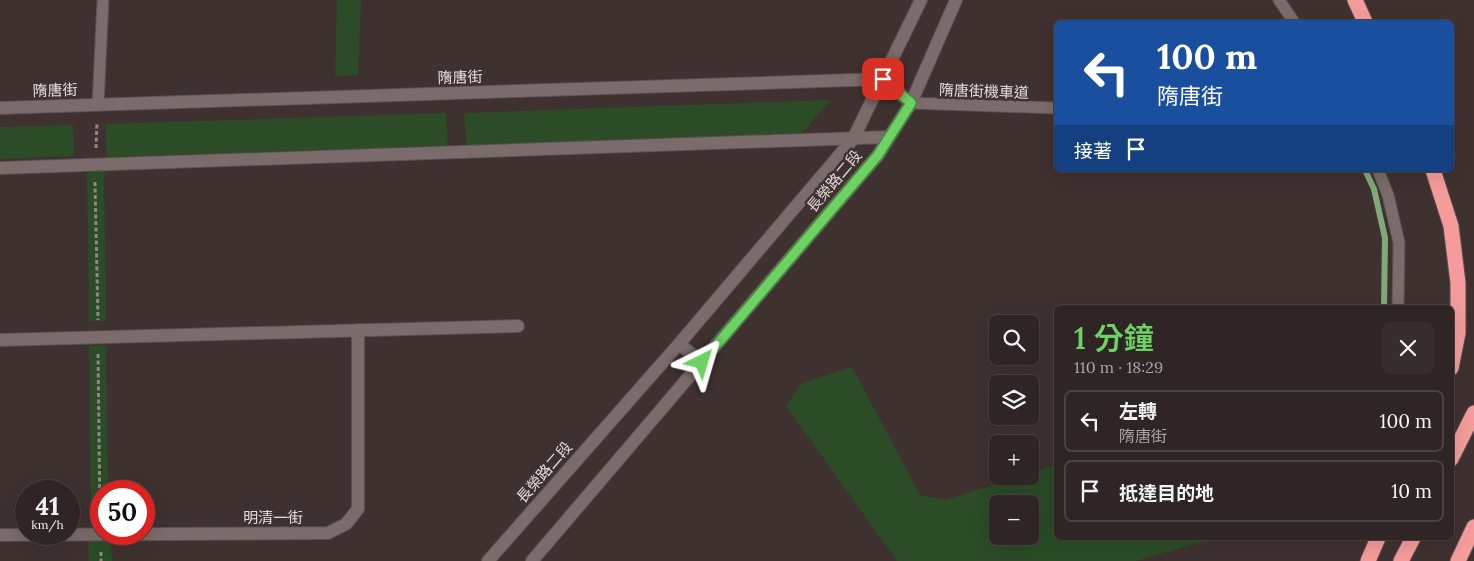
<!DOCTYPE html>
<html lang="zh-TW">
<head>
<meta charset="utf-8">
<style>
	body { margin:0; font-family:Lora,"Noto Sans TC",serif; background:#372d2c; color:#f1f3f6; height:100vh; display:flex; flex-direction:column; font-size:19px; white-space:nowrap }
	* { box-sizing:border-box; margin:0 }
	p { font-size:16px; color:#a7a5a6 }
	.icon { flex:none; width:28px; height:28px; fill:none; stroke:currentColor; stroke-width:2; stroke-linecap:round; stroke-linejoin:round }
	.map { position:relative; flex:1; overflow:hidden }
	.panel { position:absolute; left:1054px; top:305px; width:400px; height:235px; display:flex; flex-direction:column; background:#2f2524; border-radius:8px; box-shadow:0 5px 20px #0002,0 0 0 1px #4a4241 }
	.panel>* { flex:none }
	.guide { position:absolute; left:1054px; top:20px; width:400px; height:152px; border-radius:8px; box-shadow:0 5px 20px #0002,0 0 0 1px #4a4241; background:#1a4fa0; color:#fff; overflow:hidden }
	.buttons { position:absolute; left:989px; top:315px; display:grid; gap:10px }
	.buttons a { display:grid; place-items:center; width:50px; height:50px; border-radius:8px; background:#2f2524; box-shadow:0 5px 20px #0002,0 0 0 1px #4a4241; font-size:25px }
	.speed { position:absolute; left:15px; top:480px; display:flex; gap:10px; font-size:25px; font-weight:700; text-align:center }
	.speed>* { display:grid; place-content:center; width:65px; height:65px; border-radius:50%; background:#2f2524; box-shadow:0 5px 20px #0002,0 0 0 1px #4a4241; line-height:1 }
	.speed small { font-size:12px; font-weight:400 }
	.speed .limit { border:8px solid #d22; background:#fff; color:#111 }
	.pin { position:absolute; display:grid; place-items:center; width:42px; height:42px; color:#fff; margin:-21px; border-radius:10px; box-shadow:0 2px 8px #0006 }
	.me { position:absolute; width:55px; margin:-28px; rotate:40deg; stroke-linejoin:round; filter:drop-shadow(0 0 4px #0008) }
	.turn { display:flex; align-items:center; gap:18px; height:105px; padding:0 20px; font-size:22px }
	.turn .icon { width:65px; height:65px; stroke-width:2.5 }
	.turn b { display:block; font-size:35px; line-height:42px }
	.then { display:flex; align-items:center; height:48px; padding:0 20px; background:#0003; gap:10px; font-size:19px }
	.round { display:grid; place-items:center; flex:none; width:52px; height:52px; border-radius:8px; background:#372d2c }
	.head { display:flex; align-items:center; justify-content:space-between; height:85px; padding:0 20px }
	h1 { font-size:30px; font-weight:600; line-height:38px; color:#6cd362 }
	ul { padding:0; list-style:none }
	li { display:flex; align-items:center; gap:15px; height:62px; margin:0 10px 8px; padding:0 10px; border:2px solid #4a4241; border-radius:8px }
	li div { flex:1 }
	li b { display:block; font-size:19px }
	li em { font-style:normal }
	.map>svg:first-child { display:block }
</style>
</head>
<body>
<div class="map">
<svg width="1474" height="561" viewBox="0 0 1474 561">
	<rect width="100%" height="100%" fill="#3f3130"/>
	<g fill="#2b4c27" fill-rule="evenodd">
		<polygon points="337,0 361,0 358,75 335,76"/>
		<polygon points="831,100 801,134 467,146 464,113"/>
		<polygon points="446,113 448,146 107,157 105,124"/>
		<polygon points="73,125 74,156 0,159 0,127"/>
		<polygon points="104,170 106,321 89,321 87,171"/>
		<polygon points="89,346 106,346 108,491 101,491 101,512 91,512"/>
		<path d="M852 367 920 495 946 500 1020 476H1030V473L1056 465V538H1213L1214 539 1135 561H897L786 406 801 384ZM998 504H1030V536H998Z"/>
		<polygon points="111,538 112,561 89,561 88,539"/>
	</g>
	<g fill="none" stroke-linecap="round" stroke-linejoin="round">
		<polyline stroke="#80a879" stroke-width="6" points="1365,170 1374,189 1385,238 1384,308"/>
		<defs>
			<g id="lane">
				<polyline points="1279,0 1294,22"/>
				<polyline points="911,103 1056,108"/>
				<polyline points="98,105 103,0"/>
				<polyline points="1378,170 1388,195 1399,243 1398,308"/>
			</g>
			<g id="street">
				<polyline points="0,168 889,137"/>
				<polyline points="0,340 518,326"/>
				<polyline points="0,535 328,533 346,524 358,509 358,330"/>
			</g>
			<g id="secondary">
				<polyline points="0,108 883,79 911,103"/>
				<polyline points="679,344 702,362"/>
				<polyline points="488,561 679,344 853,139 921,0"/>
				<polyline points="532,561 878,155 911,103 956,0"/>
			</g>
			<g id="highway">
				<polyline points="1355,0 1365,22"/>
				<polyline points="1433,170 1451,226 1458,283 1458,333 1451,368"/>
				<polyline points="1451,459 1474,413"/>
				<polyline points="1368,561 1378,538"/>
				<polyline points="1401,561 1413,538"/>
				<polyline points="1458,561 1474,527"/>
			</g>
		</defs>
		<use href="#lane" stroke="#5b4f4f" stroke-width="13"/>
		<use href="#street" stroke="#5b4f4f" stroke-width="14"/>
		<use href="#secondary" stroke="#5b4f4f" stroke-width="14"/>
		<use href="#highway" stroke="#5b4f4f" stroke-width="17"/>
		<g stroke="#918585" stroke-width="3" stroke-dasharray="4 2.5" stroke-linecap="butt">
			<polyline points="96,148 97,122"/>
			<polyline points="95,182 98,320"/>
			<polyline points="98,354 100,518"/>
			<polyline points="101,552 101,561"/>
		</g>
		<use href="#lane" stroke="#7b6b6b" stroke-width="11"/>
		<use href="#street" stroke="#7b6b6b" stroke-width="12"/>
		<use href="#secondary" stroke="#7b6b6b" stroke-width="12"/>
		<use href="#highway" stroke="#f59b9b" stroke-width="15"/>
	</g>
	<g fill="none" stroke-linecap="round" stroke-linejoin="round">
		<defs>
			<polyline id="route" points="702,362 878,155 911,103 883,79"/>
		</defs>
		<use href="#route" stroke="#468940" stroke-width="12"/>
		<use href="#route" stroke="#6cd362" stroke-width="9"/>
	</g>
	<g text-anchor="middle" dominant-baseline="central" stroke-width="5" stroke-linejoin="round" paint-order="stroke">
		<g font-size="15" fill="#e6dcdc" stroke="#3f3130">
			<text transform="translate(460 77) rotate(-2)">隋唐街</text>
			<text transform="translate(55 90) rotate(-2)">隋唐街</text>
			<text transform="translate(984 91) rotate(2)">隋唐街機車道</text>
			<text transform="translate(834 181) rotate(-50)">長榮路二段</text>
			<text transform="translate(544 472) rotate(-49)">長榮路二段</text>
			<text x="273" y="517">明清一街</text>
		</g>
	</g>
</svg>
<div class="buttons">
<a><svg class="icon" aria-label="search" viewBox="0 0 24 24"><circle cx="10" cy="10" r="6"/><path d="M15 15l6 6"/></svg></a>
<a><svg class="icon" aria-label="layers" viewBox="0 0 24 24"><path d="M12 4l9 5-9 5-9-5zM3 14l9 5 9-5"/></svg></a>
<a>+</a>
<a>−</a>
</div>
<div class="speed"><div>41<small>km/h</small></div><div class="limit">50</div></div>
<div class="pin" style="left:883px;top:79px;background:#d93025"><svg class="icon" aria-label="arrive" viewBox="0 0 24 24"><path d="M6 21V4h12l-3 4 3 4H6"/></svg></div>
<svg class="me" style="left:702px;top:362px" viewBox="-20 -20 40 40"><path d="M0-17L14 15 0 8-14 15z" fill="#6cd362" stroke="#fff" stroke-width="4"/></svg>
<div class="guide">
<div class="turn"><svg class="icon" aria-label="left" viewBox="0 0 24 24"><path d="M17 20v-9H6M10 6l-5 5 5 5"/></svg><div><b>100 m</b>隋唐街</div></div>
<div class="then">接著<svg class="icon" aria-label="arrive" viewBox="0 0 24 24"><path d="M6 21V4h12l-3 4 3 4H6"/></svg></div>
</div>
<section class="panel">
<div class="head"><div><h1>1 分鐘</h1><p>110 m · 18:29</p></div><a class="round"><svg class="icon" aria-label="close" viewBox="0 0 24 24"><path d="M6 6l12 12M18 6L6 18"/></svg></a></div>
<ul>
<li><svg class="icon" aria-label="left" viewBox="0 0 24 24"><path d="M17 20v-9H6M10 6l-5 5 5 5"/></svg><div><b>左轉</b><p>隋唐街</p></div><em>100 m</em></li>
<li><svg class="icon" aria-label="arrive" viewBox="0 0 24 24"><path d="M6 21V4h12l-3 4 3 4H6"/></svg><div><b>抵達目的地</b></div><em>10 m</em></li>
</ul>
</section>
</div>
</body>
</html>
